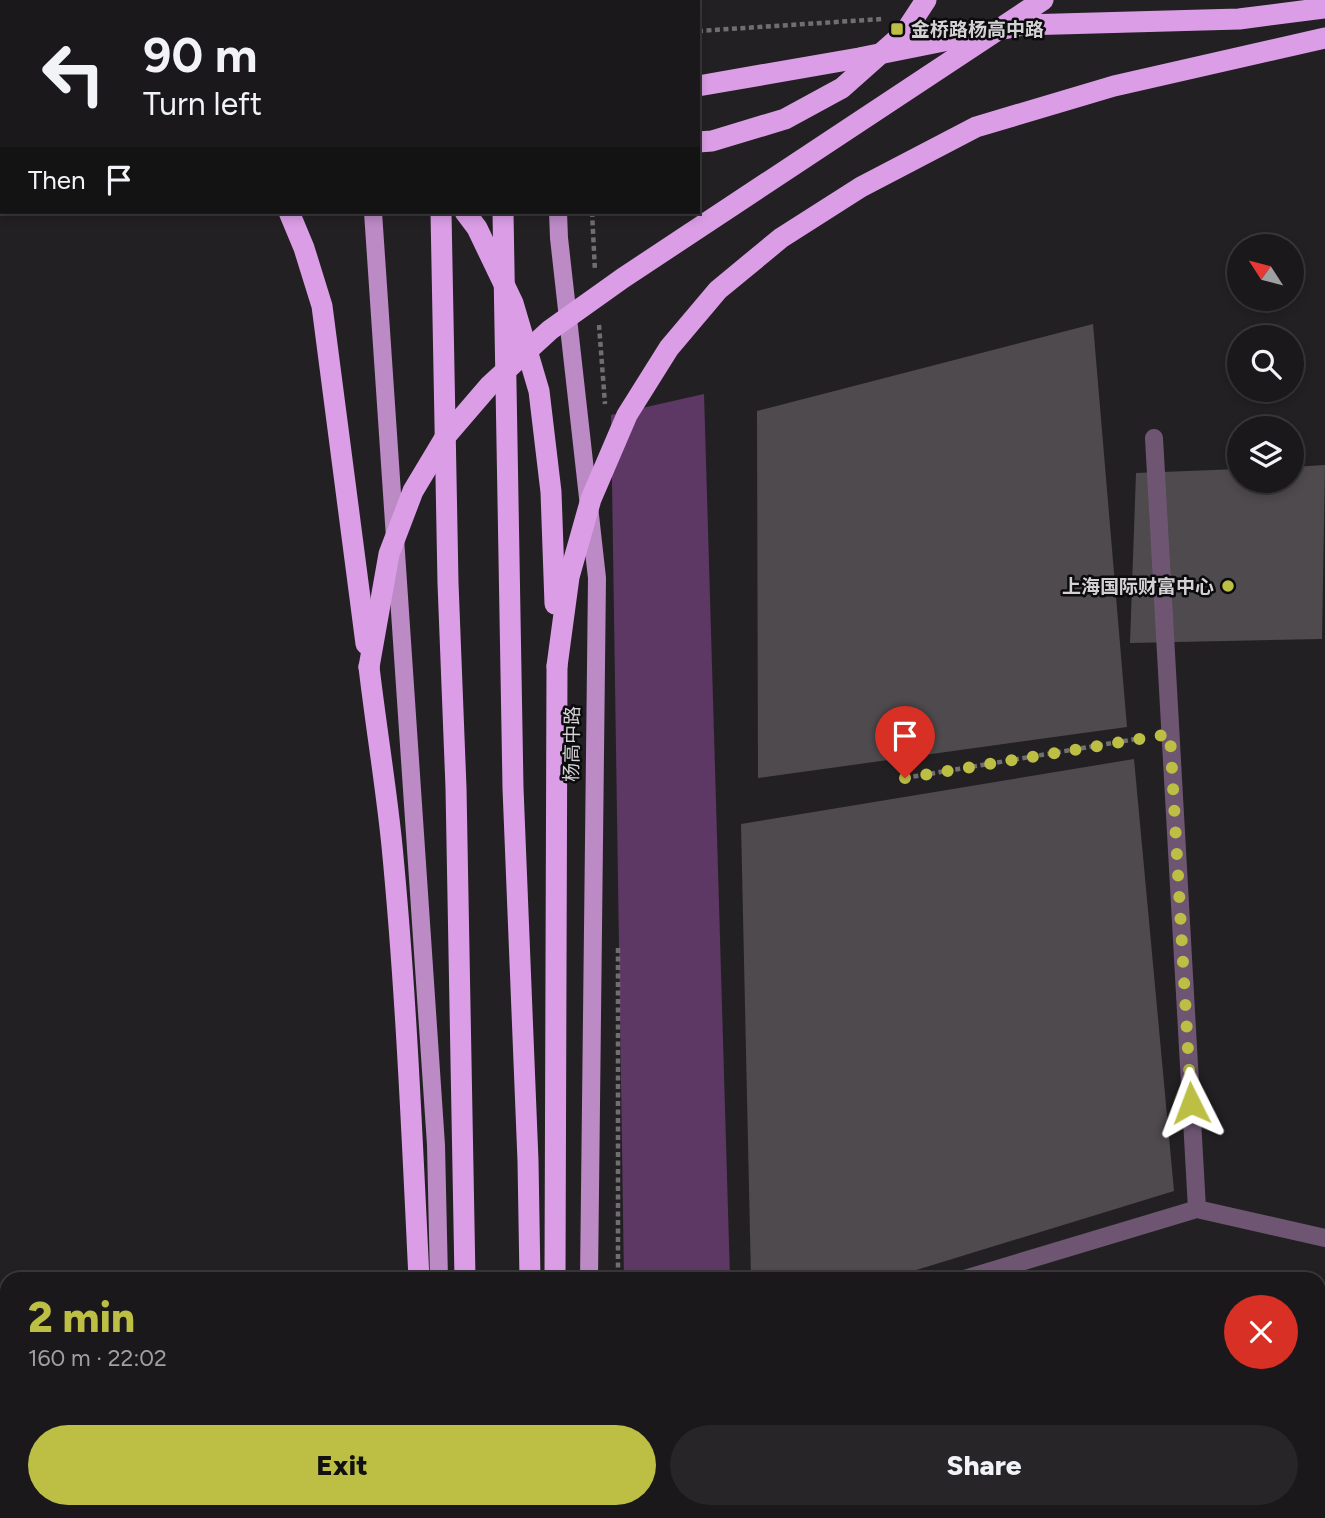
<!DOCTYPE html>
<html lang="en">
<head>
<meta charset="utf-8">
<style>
	body { margin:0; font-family:Figtree,"Noto Sans SC",sans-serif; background:#272527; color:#f1f3f6; height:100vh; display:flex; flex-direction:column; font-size:26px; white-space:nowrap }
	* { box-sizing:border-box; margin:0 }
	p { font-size:23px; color:#9fa0a2 }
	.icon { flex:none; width:38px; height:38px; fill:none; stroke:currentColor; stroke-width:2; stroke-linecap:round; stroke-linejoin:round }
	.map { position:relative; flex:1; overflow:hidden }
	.drawer { position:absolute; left:0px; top:1272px; width:1326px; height:247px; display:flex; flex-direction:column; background:#1a181a; border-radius:21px 21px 0 0; box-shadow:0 4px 10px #0003,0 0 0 2px #383739 }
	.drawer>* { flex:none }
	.hud { position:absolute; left:0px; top:0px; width:700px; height:214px; box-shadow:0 4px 10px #0003,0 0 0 2px #383739; background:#1a181a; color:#f1f3f6; overflow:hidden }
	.needle { width:46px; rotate:306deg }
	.controls { position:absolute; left:1227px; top:234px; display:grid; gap:14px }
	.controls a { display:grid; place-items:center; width:77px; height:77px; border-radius:50%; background:#1a181a; box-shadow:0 4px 10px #0003,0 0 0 2px #383739; font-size:35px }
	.pin { position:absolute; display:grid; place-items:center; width:60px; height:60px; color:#fff; margin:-72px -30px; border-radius:50% 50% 50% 0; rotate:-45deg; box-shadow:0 0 7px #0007 }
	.pin .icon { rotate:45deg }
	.me { position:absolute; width:77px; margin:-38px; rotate:357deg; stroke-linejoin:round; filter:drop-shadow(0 0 5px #0008) }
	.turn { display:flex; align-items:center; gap:24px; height:147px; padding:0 28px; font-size:32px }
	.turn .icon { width:91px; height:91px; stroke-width:2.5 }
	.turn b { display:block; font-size:49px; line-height:60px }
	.then { display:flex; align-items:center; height:66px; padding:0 28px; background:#0003; gap:14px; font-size:26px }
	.round { display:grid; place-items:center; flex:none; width:74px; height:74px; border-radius:37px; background:#272527 }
	.head { display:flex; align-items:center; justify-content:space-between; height:119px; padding:0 28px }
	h1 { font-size:42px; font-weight:800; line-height:52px; color:#bcbf44 }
	.cta { display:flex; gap:14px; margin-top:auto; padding:14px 28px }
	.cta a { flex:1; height:80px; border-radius:42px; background:#bcbf44; color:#111; font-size:28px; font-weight:800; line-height:80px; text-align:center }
	.cta a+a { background:#272527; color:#f1f3f6 }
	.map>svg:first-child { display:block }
</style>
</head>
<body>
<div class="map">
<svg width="1325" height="1518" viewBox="0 0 1325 1518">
	<rect width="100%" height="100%" fill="#232023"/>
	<polygon fill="#5e3865" points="704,394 730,1279 624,1279 611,415"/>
	<g fill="#4e4a4e">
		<polygon points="1093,324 1127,727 758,778 757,411"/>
		<polygon points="1325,465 1322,639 1130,643 1136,473 1239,469 1239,481 1292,481 1292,467"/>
		<polygon points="1134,759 1174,1191 887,1279 751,1279 741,824"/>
		<polygon points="9,1512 68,1512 69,1518 10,1518"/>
		<rect x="151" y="1512" width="129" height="6"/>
	</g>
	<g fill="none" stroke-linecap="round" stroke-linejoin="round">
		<g stroke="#706e71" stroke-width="4.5" stroke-dasharray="5 3.5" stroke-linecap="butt">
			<polyline points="586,0 587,2"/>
			<polyline points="698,31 882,19"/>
			<polyline points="592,212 595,271"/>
			<polyline points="599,325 605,404"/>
			<polyline points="905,778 1148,737"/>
			<polyline points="618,948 618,1279"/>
			<polyline points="401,1512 401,1518"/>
			<polyline points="619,1512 619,1518"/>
		</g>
		<g stroke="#6e5673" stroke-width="18">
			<polyline points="1154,438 1197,1209"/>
			<polyline points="964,1279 1197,1209 1325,1238"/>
			<polyline points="0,1414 7,1413"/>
		</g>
		<g stroke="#bc8ac5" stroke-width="18">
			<polyline points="552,0 552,2"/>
			<polyline points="146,2 167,0"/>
			<polyline points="376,2 376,0"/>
			<polyline points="0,16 2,16"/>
			<polyline points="373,212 436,1145 439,1279"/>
			<polyline points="558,212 559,238 597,578 589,1279"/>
			<polyline points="445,1512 445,1518"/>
			<polyline points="586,1518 586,1512"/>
		</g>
		<g stroke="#db9ee6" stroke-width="21">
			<polyline points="248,0 251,2"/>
			<polyline points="345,0 346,2"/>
			<polyline points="437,0 437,2"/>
			<polyline points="499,0 499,2"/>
			<polyline points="0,55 2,55"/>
			<polyline points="698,86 859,58 1023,25 1239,19 1325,8"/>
			<polyline points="441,212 448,583 456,788 465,1279"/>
			<polyline points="503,212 513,788 528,1161 530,1279"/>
			<path d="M369 667C376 727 386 786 392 846 406 990 412 1135 419 1279"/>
			<polyline points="555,1279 557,666"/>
			<polyline points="429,1512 430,1518"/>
			<polyline points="470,1512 470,1518"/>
			<polyline points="533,1512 533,1518"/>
			<polyline points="555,1518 555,1512"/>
		</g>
		<g stroke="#db9ee6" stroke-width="21">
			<polyline points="698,142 712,141 785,119 842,88 905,32 926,0"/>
			<polyline points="289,212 304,248 322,306 366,644"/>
			<polyline points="465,212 477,228 513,303 539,391 551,492 555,604"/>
			<polyline points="557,666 569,577 591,499 627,415 669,348 718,290 781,238 861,187 976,127 1114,86 1325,38"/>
			<polyline points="369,667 389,554 413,491 446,436 489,386 550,330 623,278 1043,0"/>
		</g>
	</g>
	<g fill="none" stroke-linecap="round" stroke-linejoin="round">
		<polyline stroke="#bcbf44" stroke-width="12" stroke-dasharray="0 21.6" points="905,778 1170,734 1191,1103"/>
	</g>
	<g fill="#bcbf44" stroke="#0b0a0c" stroke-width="2.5">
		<rect x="890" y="22" width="14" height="14" rx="3.5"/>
		<circle cx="1228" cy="586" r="7"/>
	</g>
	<g text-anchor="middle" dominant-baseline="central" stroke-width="5" stroke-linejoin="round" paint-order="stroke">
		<g font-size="19" font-weight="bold" fill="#d4d2d5" stroke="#0b0a0c" text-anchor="start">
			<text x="911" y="29">金桥路杨高中路</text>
			<text x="1214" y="586" text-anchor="end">上海国际财富中心</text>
		</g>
		<g font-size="19" fill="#d4d2d5" stroke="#0b0a0c">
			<text transform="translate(572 744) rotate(-89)">杨高中路</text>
		</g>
	</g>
</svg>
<div class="controls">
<a><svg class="needle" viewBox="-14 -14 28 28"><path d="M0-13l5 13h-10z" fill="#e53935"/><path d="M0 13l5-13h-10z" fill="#9fa0a2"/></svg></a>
<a><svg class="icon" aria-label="search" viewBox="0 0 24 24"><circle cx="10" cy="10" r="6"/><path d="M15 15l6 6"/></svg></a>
<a><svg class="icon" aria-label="layers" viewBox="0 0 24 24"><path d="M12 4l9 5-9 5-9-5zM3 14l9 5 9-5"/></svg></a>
</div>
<div class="pin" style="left:905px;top:778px;background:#d93025"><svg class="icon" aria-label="arrive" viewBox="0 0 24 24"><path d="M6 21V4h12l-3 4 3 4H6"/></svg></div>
<svg class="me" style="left:1191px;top:1103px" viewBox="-20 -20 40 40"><path d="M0-17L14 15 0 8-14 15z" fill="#bcbf44" stroke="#fff" stroke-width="4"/></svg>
<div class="hud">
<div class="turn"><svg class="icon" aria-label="left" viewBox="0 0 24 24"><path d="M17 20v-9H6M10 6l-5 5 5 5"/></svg><div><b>90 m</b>Turn left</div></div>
<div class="then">Then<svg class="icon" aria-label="arrive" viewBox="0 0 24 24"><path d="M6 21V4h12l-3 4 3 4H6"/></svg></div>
</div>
<section class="drawer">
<div class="head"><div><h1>2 min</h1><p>160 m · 22:02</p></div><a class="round" style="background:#d93025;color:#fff"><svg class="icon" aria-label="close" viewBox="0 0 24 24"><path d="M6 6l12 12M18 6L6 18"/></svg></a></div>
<div class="cta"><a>Exit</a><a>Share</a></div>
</section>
</div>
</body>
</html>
